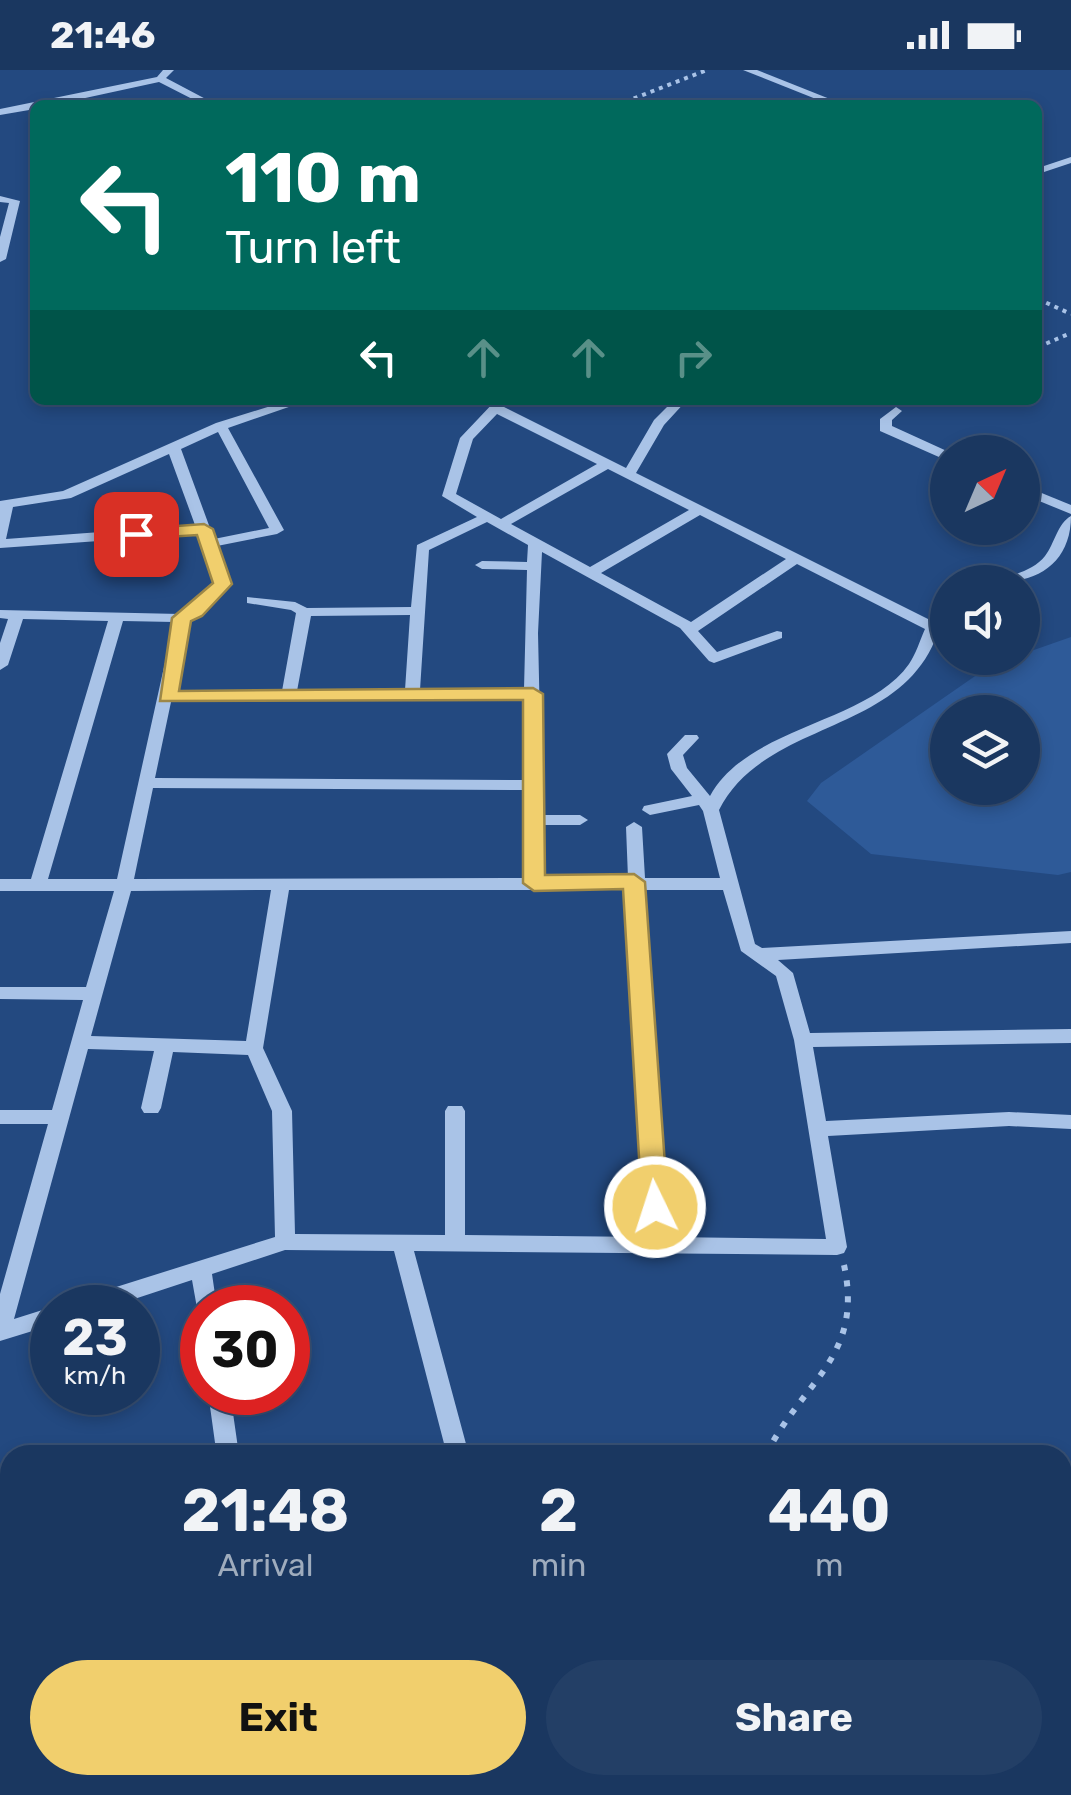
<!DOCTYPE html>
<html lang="en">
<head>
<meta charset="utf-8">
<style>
	body { margin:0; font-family:Rubik,sans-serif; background:#233f66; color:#f1f3f6; height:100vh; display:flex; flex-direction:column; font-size:38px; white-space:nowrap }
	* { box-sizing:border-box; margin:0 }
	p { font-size:32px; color:#9facbd }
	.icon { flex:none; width:55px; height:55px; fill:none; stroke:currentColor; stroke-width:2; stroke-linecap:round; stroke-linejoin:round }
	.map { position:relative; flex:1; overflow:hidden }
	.side { position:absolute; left:0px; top:1375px; width:1072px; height:350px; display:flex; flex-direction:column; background:#1a3760; border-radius:30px 30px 0 0; box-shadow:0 5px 15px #0003,0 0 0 2px #385175 }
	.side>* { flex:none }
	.guide { position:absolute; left:30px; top:30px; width:1012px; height:305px; border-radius:15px; box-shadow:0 5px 15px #0003,0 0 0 2px #385175; background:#00695c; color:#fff; overflow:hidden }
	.needle { width:65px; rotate:44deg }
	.tools { position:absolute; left:930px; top:365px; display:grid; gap:20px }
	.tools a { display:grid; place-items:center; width:110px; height:110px; border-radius:50%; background:#1a3760; box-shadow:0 5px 15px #0003,0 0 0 2px #385175; font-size:50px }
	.speed { position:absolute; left:30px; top:1215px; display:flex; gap:20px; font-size:50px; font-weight:700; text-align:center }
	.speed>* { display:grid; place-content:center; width:130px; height:130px; border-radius:50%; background:#1a3760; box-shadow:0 5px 15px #0003,0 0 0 2px #385175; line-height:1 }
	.speed small { font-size:25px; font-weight:400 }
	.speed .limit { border:15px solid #d22; background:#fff; color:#111 }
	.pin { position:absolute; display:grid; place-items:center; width:85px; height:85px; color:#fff; margin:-42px; border-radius:20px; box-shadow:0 5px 15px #0006 }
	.me { position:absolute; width:110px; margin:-55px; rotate:356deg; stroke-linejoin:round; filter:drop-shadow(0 0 8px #0008) }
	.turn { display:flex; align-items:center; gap:35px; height:210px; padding:0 30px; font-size:45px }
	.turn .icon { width:130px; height:130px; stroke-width:2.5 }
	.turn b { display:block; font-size:70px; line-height:85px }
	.lanes { display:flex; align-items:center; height:95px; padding:0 30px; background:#0003; justify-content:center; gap:50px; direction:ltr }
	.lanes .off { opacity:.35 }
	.eta { display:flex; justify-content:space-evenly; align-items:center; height:170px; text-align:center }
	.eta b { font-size:60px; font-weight:700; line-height:70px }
	.action { display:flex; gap:20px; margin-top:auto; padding:20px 30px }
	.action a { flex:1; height:115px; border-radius:60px; background:#f1cf6d; color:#111; font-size:40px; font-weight:700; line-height:115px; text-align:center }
	.action a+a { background:#233f66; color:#f1f3f6 }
	.status { display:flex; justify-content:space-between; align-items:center; height:70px; padding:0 50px; background:#1a3760; direction:ltr }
	.status svg { height:28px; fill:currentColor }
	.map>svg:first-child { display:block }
</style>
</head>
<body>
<div class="status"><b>21:46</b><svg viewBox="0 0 49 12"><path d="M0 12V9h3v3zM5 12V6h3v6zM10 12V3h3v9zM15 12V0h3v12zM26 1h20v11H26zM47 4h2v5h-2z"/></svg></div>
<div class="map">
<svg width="1071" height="1725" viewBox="0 0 1071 1725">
	<rect width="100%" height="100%" fill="#234980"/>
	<path fill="#2e5a98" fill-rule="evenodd" d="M1071 567V802L1058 805 871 784 807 731 821 713 991 595ZM948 642H1022V718H948Z"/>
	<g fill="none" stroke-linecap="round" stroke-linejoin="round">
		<g stroke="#a9c3e7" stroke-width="4" stroke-dasharray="4 5" stroke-linecap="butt">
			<polyline points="617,35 707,0"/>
			<polyline points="1038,229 1071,244"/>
			<polyline points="1038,277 1071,263"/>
		</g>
		<g stroke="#a9c3e7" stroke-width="6" stroke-dasharray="6 10" stroke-linecap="butt">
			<path d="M766 1385C802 1311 864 1288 844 1195"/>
			<polyline points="739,1715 741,1725"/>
		</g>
		<g fill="#a9c3e7" fill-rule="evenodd">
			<polygon points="163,0 174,0 166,8 217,35 204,35 159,12 53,35 35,35 35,39 0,45 0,39 157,7"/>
			<polygon points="743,0 757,0 845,35 831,35"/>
			<polygon points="1071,87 1071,93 1038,104 1038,98"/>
			<polygon points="0,126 20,131 6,189 0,192 0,167 9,133 0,132"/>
			<path d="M290 330H309L228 358 284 460 277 464 217 476 230 513 200 545 189 550 173 622 282 621 296 543 291 540 247 533V527L295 532 307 538 411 537 417 475 477 447 442 426 460 368 496 330H509L504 337 626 398 654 350 674 330H687L664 355 636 403 930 550 937 541 948 535C948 549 940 558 935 570 896 665 764 651 719 740L755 874 762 878 1071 861V873L778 890 793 903 810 963 1071 959V973L813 977 826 1051 1009 1042 1071 1045V1059L1009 1056 828 1066 847 1177 844 1183 837 1185 414 1181 469 1385H447L394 1181 285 1180 212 1204 217 1238H202V1245L197 1238 192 1210 107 1238H68L71 1232 78 1229 275 1167 272 1041 248 985 173 982 161 1038 158 1043H144L141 1038 154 981 88 979 14 1249 52 1237V1255L0 1271V1224L48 1054H0V1040H52L83 930 0 929V917H86L114 821H0V809H31L108 551 23 549 8 595 0 600V573L8 549 0 548V540L180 544 190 539 216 512 198 464 0 478V431L63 421 216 353ZM497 344 597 394 501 449 456 424 473 369ZM218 362 269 458 214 469 181 379ZM169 384 195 455 6 469 13 437 71 428ZM608 399 689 440 590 497 511 454ZM700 445 786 489 691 552 601 503ZM487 452 528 475 527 492 482 491 475 495 482 499 527 500 524 619 420 620 429 480ZM542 482 680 558 709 591 714 593 782 568V562L777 561 717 582 698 561 797 494 925 559C920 570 916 584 909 594 868 653 748 656 710 726L687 698 683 685 699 668 697 665H685L667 684 671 699 692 726 644 736 642 740 650 745 699 735 703 741 720 808H645L642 757 634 752 626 757 628 808H543L542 755H580L588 750 580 745H542L538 563ZM410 545 405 620 297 621 311 546ZM123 551 174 552 117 809H48ZM524 629 525 710 155 708 171 632ZM153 718 525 720 526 808 134 809ZM271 820 246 971 91 966 131 821ZM289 820H629L647 1167 465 1165V1041L462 1036H448L445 1041V1165L295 1164 292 1041 263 978ZM646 820H723L741 881 776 906 794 970 826 1169 667 1167Z"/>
			<polygon points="896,337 902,341 892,350 892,356 949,382 948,391 880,361 880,349"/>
			<polygon points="1022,415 1071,435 1071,444 1022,424"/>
			<path d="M1071 446C1071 489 1042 512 1000 512L1002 509C1016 504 1035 499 1045 486 1055 473 1057 454 1071 446Z"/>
			<polygon points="208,1322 230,1322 239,1385 214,1385 216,1380"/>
			<polygon points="76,1715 121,1715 114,1725 69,1725"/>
			<polygon points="329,1715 355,1715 357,1725 331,1725"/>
			<polygon points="534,1715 560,1715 563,1725 537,1725"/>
		</g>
	</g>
	<polygon fill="#f1cf6d" stroke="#9d8747" stroke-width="2.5" points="204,454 213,459 232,514 202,546 191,551 179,621 533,618 543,624 545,805 634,804 645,812 668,1137 664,1144 655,1147 642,1137 623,819 534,821 523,813 523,630 160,631 172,548 213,513 197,465 136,469 126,464 136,459"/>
</svg>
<div class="tools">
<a><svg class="needle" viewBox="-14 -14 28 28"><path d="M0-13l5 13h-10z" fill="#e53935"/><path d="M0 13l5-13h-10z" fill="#9facbd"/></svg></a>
<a><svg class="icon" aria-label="sound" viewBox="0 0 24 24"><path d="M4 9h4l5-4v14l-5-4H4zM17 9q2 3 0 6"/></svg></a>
<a><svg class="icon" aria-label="layers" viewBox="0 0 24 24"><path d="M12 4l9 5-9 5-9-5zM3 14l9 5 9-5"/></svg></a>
</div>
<div class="speed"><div>23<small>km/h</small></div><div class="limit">30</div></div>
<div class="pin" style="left:136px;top:464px;background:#d93025"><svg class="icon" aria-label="arrive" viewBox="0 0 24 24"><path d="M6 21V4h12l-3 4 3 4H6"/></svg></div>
<svg class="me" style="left:655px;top:1137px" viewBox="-20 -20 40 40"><circle r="17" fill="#f1cf6d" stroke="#fff" stroke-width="3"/><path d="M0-11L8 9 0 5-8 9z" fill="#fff"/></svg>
<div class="guide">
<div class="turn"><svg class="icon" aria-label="left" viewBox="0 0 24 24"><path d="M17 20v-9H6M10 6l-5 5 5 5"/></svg><div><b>110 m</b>Turn left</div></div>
<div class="lanes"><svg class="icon" aria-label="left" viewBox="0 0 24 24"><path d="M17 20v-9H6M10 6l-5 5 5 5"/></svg><svg class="icon off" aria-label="ahead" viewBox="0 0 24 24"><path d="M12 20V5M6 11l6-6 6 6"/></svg><svg class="icon off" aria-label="ahead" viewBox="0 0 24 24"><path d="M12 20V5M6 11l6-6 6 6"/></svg><svg class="icon off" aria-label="right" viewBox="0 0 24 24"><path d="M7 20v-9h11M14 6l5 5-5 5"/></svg></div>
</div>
<section class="side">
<div class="eta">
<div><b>21:48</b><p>Arrival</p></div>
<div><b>2</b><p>min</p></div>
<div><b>440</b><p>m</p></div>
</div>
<div class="action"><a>Exit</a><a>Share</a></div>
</section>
</div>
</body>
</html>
